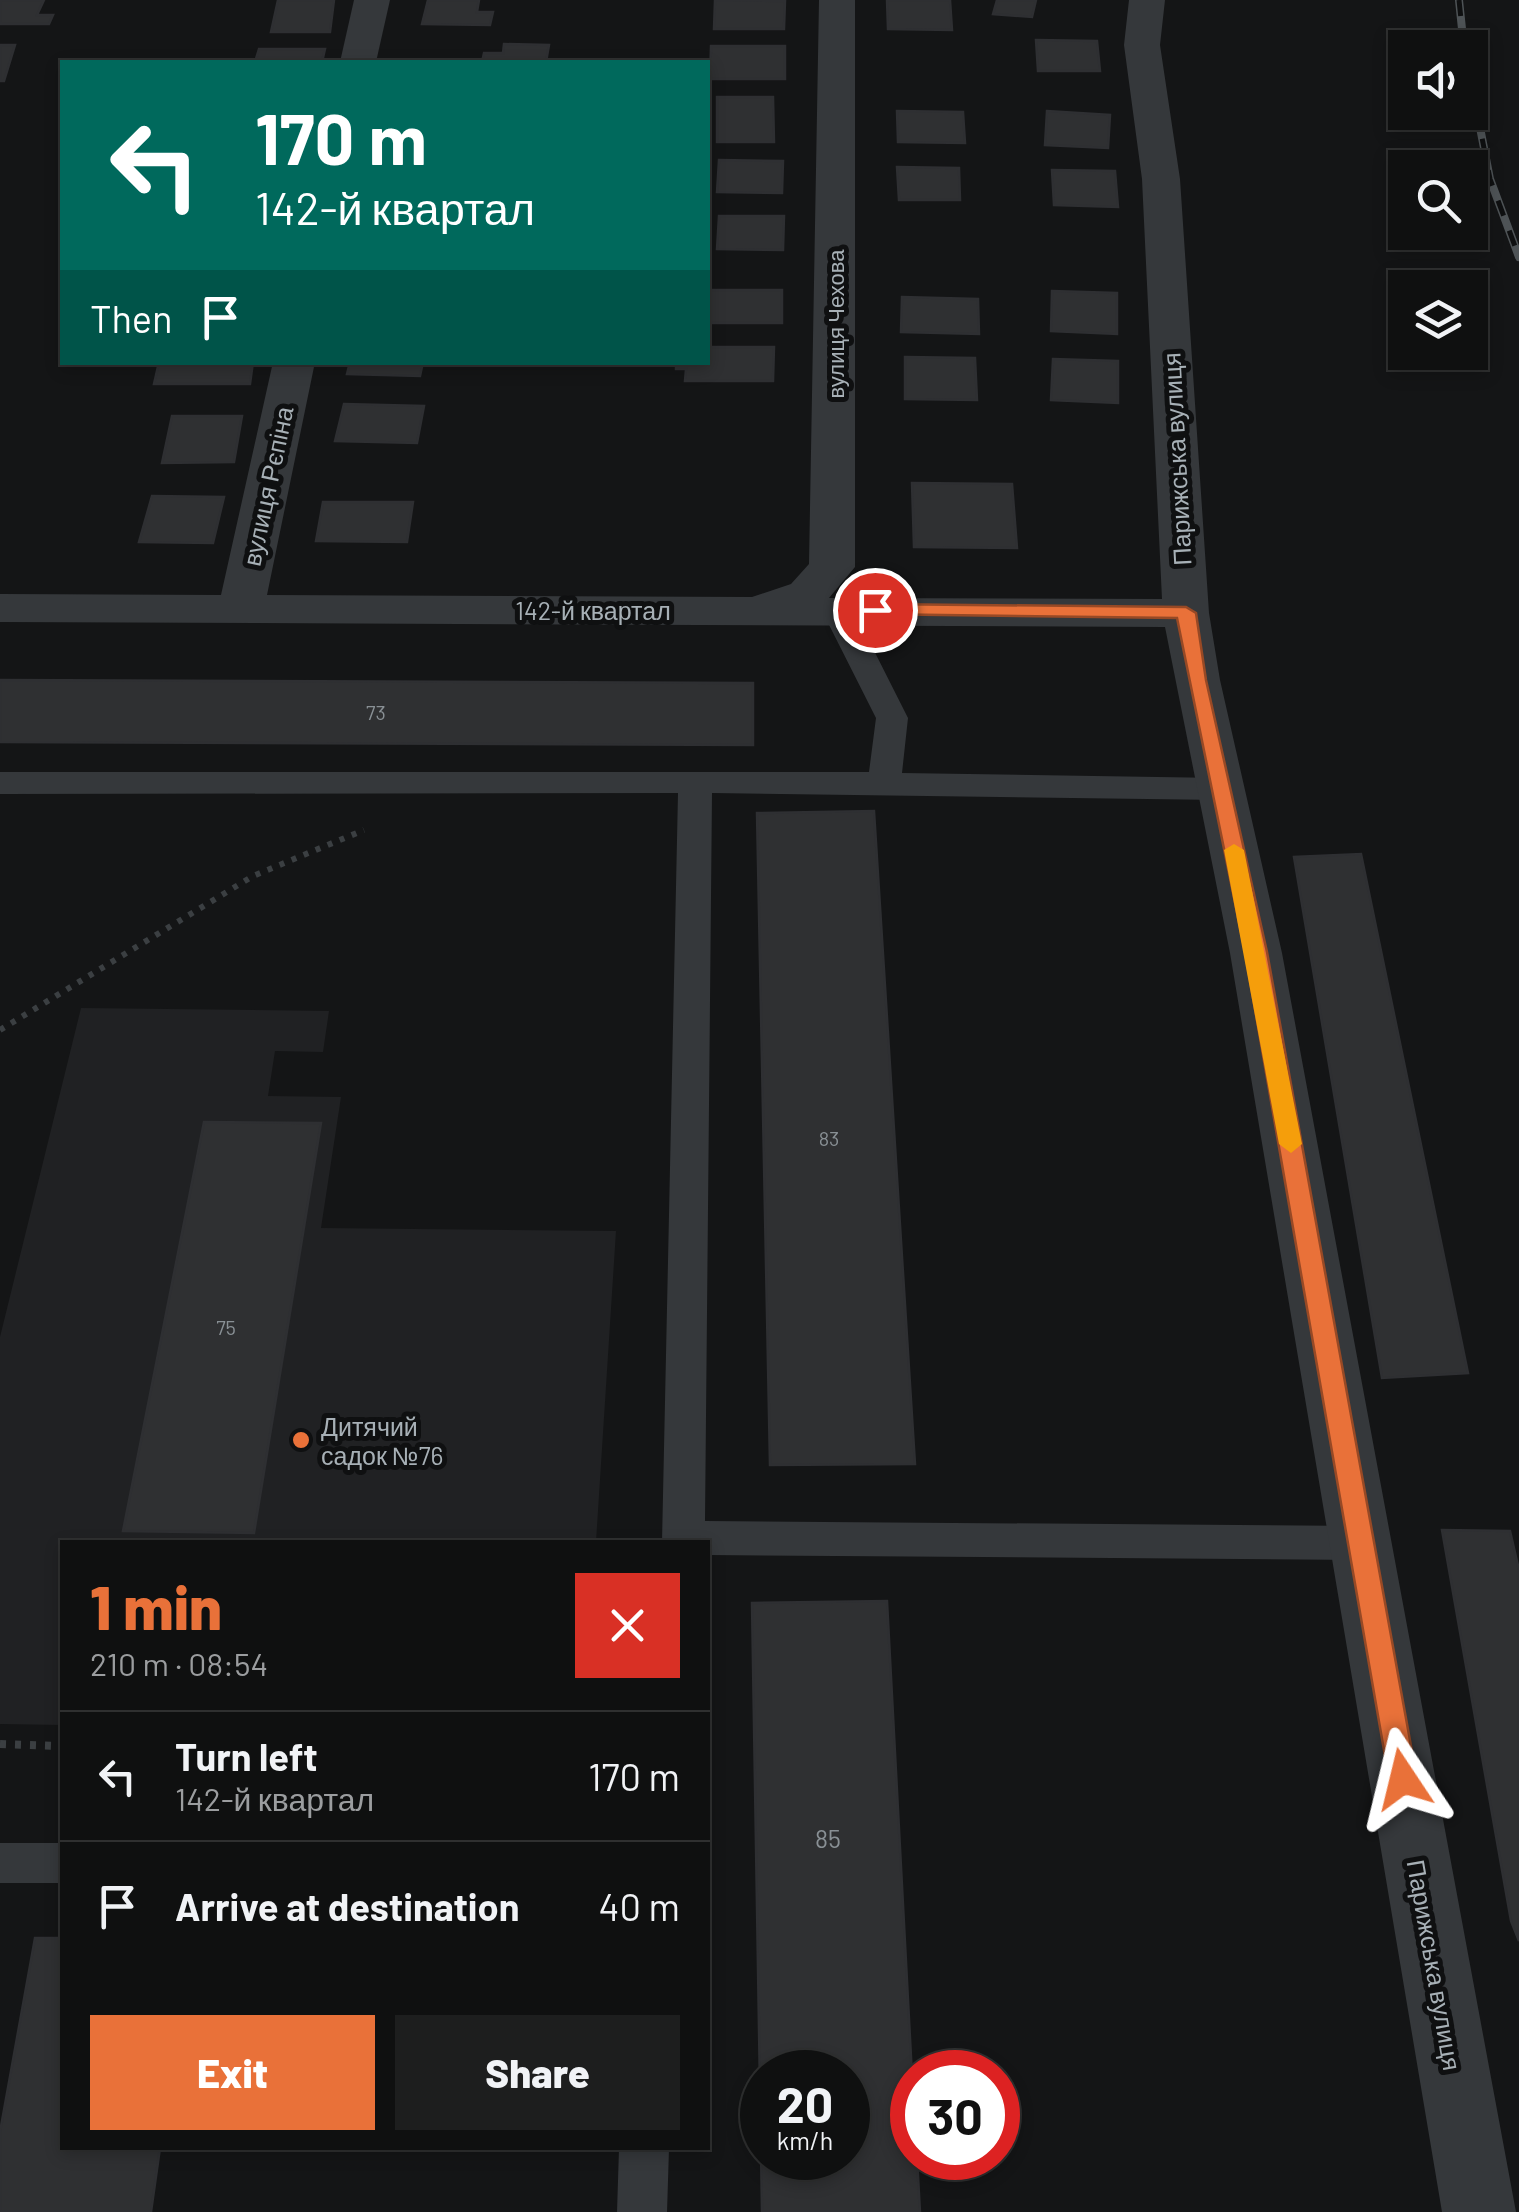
<!DOCTYPE html>
<html lang="en">
<head>
<meta charset="utf-8">
<style>
	body { margin:0; font-family:Barlow,sans-serif; background:#1d1e1e; color:#f1f3f6; height:100vh; display:flex; flex-direction:column; font-size:38px; white-space:nowrap }
	* { box-sizing:border-box; margin:0 }
	p { font-size:32px; color:#9b9d9f }
	.icon { flex:none; width:55px; height:55px; fill:none; stroke:currentColor; stroke-width:2; stroke-linecap:round; stroke-linejoin:round }
	.map { position:relative; flex:1; overflow:hidden }
	.panel { position:absolute; left:60px; top:1540px; width:650px; height:610px; display:flex; flex-direction:column; background:#0f1010; border-radius:0px; box-shadow:0 5px 15px #0003,0 0 0 2px #2f3030 }
	.panel>* { flex:none }
	.guide { position:absolute; left:60px; top:60px; width:650px; height:305px; border-radius:0px; box-shadow:0 5px 15px #0003,0 0 0 2px #2f3030; background:#00695c; color:#fff; overflow:hidden }
	.buttons { position:absolute; left:1388px; top:30px; display:grid; gap:20px }
	.buttons a { display:grid; place-items:center; width:100px; height:100px; border-radius:0px; background:#0f1010; box-shadow:0 5px 15px #0003,0 0 0 2px #2f3030; font-size:50px }
	.speed { position:absolute; left:740px; top:2050px; display:flex; gap:20px; font-size:50px; font-weight:700; text-align:center }
	.speed>* { display:grid; place-content:center; width:130px; height:130px; border-radius:50%; background:#0f1010; box-shadow:0 5px 15px #0003,0 0 0 2px #2f3030; line-height:1 }
	.speed small { font-size:25px; font-weight:400 }
	.speed .limit { border:15px solid #d22; background:#fff; color:#111 }
	.pin { position:absolute; display:grid; place-items:center; width:85px; height:85px; color:#fff; margin:-42px; border:5px solid #fff; border-radius:50%; box-shadow:0 2px 10px #0007 }
	.me { position:absolute; width:110px; margin:-55px; rotate:350deg; stroke-linejoin:round; filter:drop-shadow(0 0 8px #0008) }
	.turn { display:flex; align-items:center; gap:35px; height:210px; padding:0 30px; font-size:45px }
	.turn .icon { width:130px; height:130px; stroke-width:2.5 }
	.turn b { display:block; font-size:70px; line-height:85px }
	.then { display:flex; align-items:center; height:95px; padding:0 30px; background:#0003; gap:20px; font-size:38px }
	.round { display:grid; place-items:center; flex:none; width:105px; height:105px; border-radius:0px; background:#1d1e1e }
	.overview { display:flex; align-items:center; justify-content:space-between; height:170px; padding:0 30px }
	h1 { font-size:60px; font-weight:800; line-height:75px; color:#e97139 }
	.button { display:flex; gap:20px; margin-top:auto; padding:20px 30px }
	.button a { flex:1; height:115px; border-radius:0px; background:#e97139; color:#fff; font-size:40px; font-weight:800; line-height:115px; text-align:center }
	.button a+a { background:#1d1e1e; color:#f1f3f6 }
	ul { padding:0; list-style:none }
	li { display:flex; align-items:center; gap:30px; height:130px; padding:0 30px; border-top:2px solid #2f3030 }
	li div { flex:1 }
	li b { display:block; font-size:38px }
	li em { font-style:normal }
	.map>svg:first-child { display:block }
</style>
</head>
<body>
<div class="map">
<svg width="1519" height="2212" viewBox="0 0 1519 2212">
	<rect width="100%" height="100%" fill="#141516"/>
	<polygon fill="#202123" points="81,1008 329,1011 323,1052 275,1051 268,1096 341,1097 321,1228 616,1231 596,1542 62,1542 62,1725 0,1724 0,1337"/>
	<g fill="#2f3032" stroke="#2e2f32" stroke-width="2.5" fill-rule="evenodd">
		<polygon points="0,0 44,0 37,15 53,15 49,24 0,24"/>
		<polygon points="278,0 334,0 330,32 271,32"/>
		<polygon points="428,0 479,0 477,12 493,12 490,25 422,24"/>
		<polygon points="715,0 785,1 784,29 714,29"/>
		<polygon points="887,0 950,0 952,30 888,29"/>
		<polygon points="997,0 1036,0 1032,17 993,14"/>
		<polygon points="1036,40 1097,41 1100,71 1038,71"/>
		<polygon points="504,44 549,45 546,62 482,62 484,53 503,53"/>
		<polygon points="0,45 15,45 4,81 0,81"/>
		<polygon points="711,46 785,46 785,79 710,79"/>
		<polygon points="259,49 325,49 322,62 255,62"/>
		<polygon points="717,97 773,97 774,142 717,142"/>
		<polygon points="897,111 963,112 965,143 898,142"/>
		<polygon points="1047,111 1110,115 1108,148 1045,145"/>
		<polygon points="719,160 783,161 782,193 717,192"/>
		<polygon points="897,167 959,168 960,200 899,200"/>
		<polygon points="1052,170 1115,171 1118,207 1054,205"/>
		<polygon points="719,216 784,216 783,250 717,249"/>
		<rect x="708" y="290" width="74" height="33"/>
		<polygon points="1052,291 1117,293 1117,334 1051,331"/>
		<polygon points="902,297 978,299 979,334 901,332"/>
		<polygon points="708,347 774,347 773,381 685,381 686,369 676,369 676,362 708,362"/>
		<polygon points="905,357 975,358 977,400 905,399"/>
		<polygon points="1053,359 1118,361 1118,403 1051,400"/>
		<polygon points="159,362 253,362 250,384 154,384"/>
		<polygon points="350,362 423,362 420,376 347,374"/>
		<polygon points="344,404 424,406 417,443 335,441"/>
		<polygon points="172,416 242,416 234,462 162,463"/>
		<polygon points="912,483 1012,484 1017,548 914,547"/>
		<polygon points="152,496 224,497 213,543 139,542"/>
		<polygon points="323,502 413,502 407,542 316,541"/>
		<polygon points="0,680 753,683 753,745 0,742"/>
		<polygon points="874,811 915,1464 770,1465 757,813"/>
		<polygon points="1361,854 1468,1373 1382,1378 1294,857"/>
		<polygon points="204,1122 321,1123 254,1533 123,1531"/>
		<polygon points="1442,1530 1510,1531 1519,1570 1519,1941 1511,1921"/>
		<path d="M887 1601 912 2076V2158H917L920 2212H762L752 1603ZM762 2072H848V2158H762Z"/>
		<polygon points="35,1938 62,1938 62,2148 160,2148 151,2212 0,2212 0,2132"/>
	</g>
	<g fill="none" stroke-linecap="round" stroke-linejoin="round">
		<polyline stroke="#3b3f42" stroke-width="6" stroke-dasharray="5 8" stroke-linecap="butt" points="0,1030 253,876 364,830"/>
		<polyline stroke="#3b3f42" stroke-width="8" stroke-dasharray="6 9" stroke-linecap="butt" points="0,1744 62,1746"/>
		<g fill="#35383b" fill-rule="evenodd">
			<polygon points="837,600 853,609 908,718 902,773 1221,778 1233,781 1238,789 1233,797 1221,800 712,793 705,1521 1362,1526 1377,1531 1383,1543 1377,1555 1362,1560 708,1555 708,1542 662,1542 678,793 0,794 0,772 869,772 876,718 821,609"/>
			<rect x="0" y="1843" width="62" height="40"/>
			<polygon points="619,2148 669,2148 667,2212 617,2212"/>
		</g>
		<g fill="#35383b" fill-rule="evenodd">
			<polygon points="354,0 390,0 376,62 340,62"/>
			<polygon points="819,0 855,0 855,567 829,598 1162,599 1142,179 1124,45 1129,0 1165,0 1160,45 1180,179 1209,613 1220,680 1282,953 1516,2212 1442,2212 1230,953 1165,627 0,622 0,594 221,595 273,362 315,362 267,595 752,597 791,584 809,564"/>
		</g>
		<defs>
			<g id="rail">
				<polyline points="1459,0 1464,48"/>
				<polyline points="1470,76 1490,179 1519,257"/>
			</g>
		</defs>
		<use href="#rail" stroke="#4e5356" stroke-width="8"/>
		<use href="#rail" stroke="#0f1011" stroke-width="5" stroke-dasharray="16" stroke-linecap="butt"/>
	</g>
	<polygon fill="#e97139" stroke="#974925" stroke-width="2.5" points="875,604 1186,607 1196,613 1206,680 1267,952 1417,1779 1413,1788 1393,1788 1389,1779 1245,952 1177,618 868,614 866,610"/>
	<polygon fill="#f59e0b" points="1234,844 1244,850 1302,1144 1291,1153 1279,1144 1224,850"/>
	<circle fill="#e97139" stroke="#0f1011" stroke-width="4" cx="301" cy="1440" r="10"/>
	<g text-anchor="middle" dominant-baseline="central" stroke-width="10" stroke-linejoin="round" paint-order="stroke">
		<g font-size="20" fill="#899095">
			<text x="376" y="712">73</text>
			<text x="829" y="1138">83</text>
			<text x="226" y="1327">75</text>
		</g>
		<g font-size="22" fill="#a7b0b6" stroke="#0f1011">
			<text transform="translate(835 324) rotate(-90)">вулиця Чехова</text>
		</g>
		<g font-size="25" fill="#a7b0b6" stroke="#0f1011">
			<text transform="translate(1176 459) rotate(-93)">Парижська вулиця</text>
			<text transform="translate(267 486) rotate(-78)">вулиця Рєпіна</text>
			<text x="593" y="610">142-й квартал</text>
			<text transform="translate(1435 1965) rotate(80)">Парижська вулиця</text>
		</g>
		<g font-size="25" fill="#a7b0b6" stroke="#0f1011" text-anchor="start">
			<text x="321" y="1426">Дитячий<tspan x="321" dy="29">садок №76</tspan></text>
		</g>
		<g font-size="25" fill="#899095">
			<text x="828" y="1838">85</text>
		</g>
	</g>
</svg>
<div class="buttons">
<a><svg class="icon" aria-label="sound" viewBox="0 0 24 24"><path d="M4 9h4l5-4v14l-5-4H4zM17 9q2 3 0 6"/></svg></a>
<a><svg class="icon" aria-label="search" viewBox="0 0 24 24"><circle cx="10" cy="10" r="6"/><path d="M15 15l6 6"/></svg></a>
<a><svg class="icon" aria-label="layers" viewBox="0 0 24 24"><path d="M12 4l9 5-9 5-9-5zM3 14l9 5 9-5"/></svg></a>
</div>
<div class="speed"><div>20<small>km/h</small></div><div class="limit">30</div></div>
<div class="pin" style="left:875px;top:610px;background:#d93025"><svg class="icon" aria-label="arrive" viewBox="0 0 24 24"><path d="M6 21V4h12l-3 4 3 4H6"/></svg></div>
<svg class="me" style="left:1403px;top:1779px" viewBox="-20 -20 40 40"><path d="M0-17L14 15 0 8-14 15z" fill="#e97139" stroke="#fff" stroke-width="4"/></svg>
<div class="guide">
<div class="turn"><svg class="icon" aria-label="left" viewBox="0 0 24 24"><path d="M17 20v-9H6M10 6l-5 5 5 5"/></svg><div><b>170 m</b>142-й квартал</div></div>
<div class="then">Then<svg class="icon" aria-label="arrive" viewBox="0 0 24 24"><path d="M6 21V4h12l-3 4 3 4H6"/></svg></div>
</div>
<section class="panel">
<div class="overview"><div><h1>1 min</h1><p>210 m · 08:54</p></div><a class="round" style="background:#d93025;color:#fff"><svg class="icon" aria-label="close" viewBox="0 0 24 24"><path d="M6 6l12 12M18 6L6 18"/></svg></a></div>
<ul>
<li><svg class="icon" aria-label="left" viewBox="0 0 24 24"><path d="M17 20v-9H6M10 6l-5 5 5 5"/></svg><div><b>Turn left</b><p>142-й квартал</p></div><em>170 m</em></li>
<li><svg class="icon" aria-label="arrive" viewBox="0 0 24 24"><path d="M6 21V4h12l-3 4 3 4H6"/></svg><div><b>Arrive at destination</b></div><em>40 m</em></li>
</ul>
<div class="button"><a>Exit</a><a>Share</a></div>
</section>
</div>
</body>
</html>
